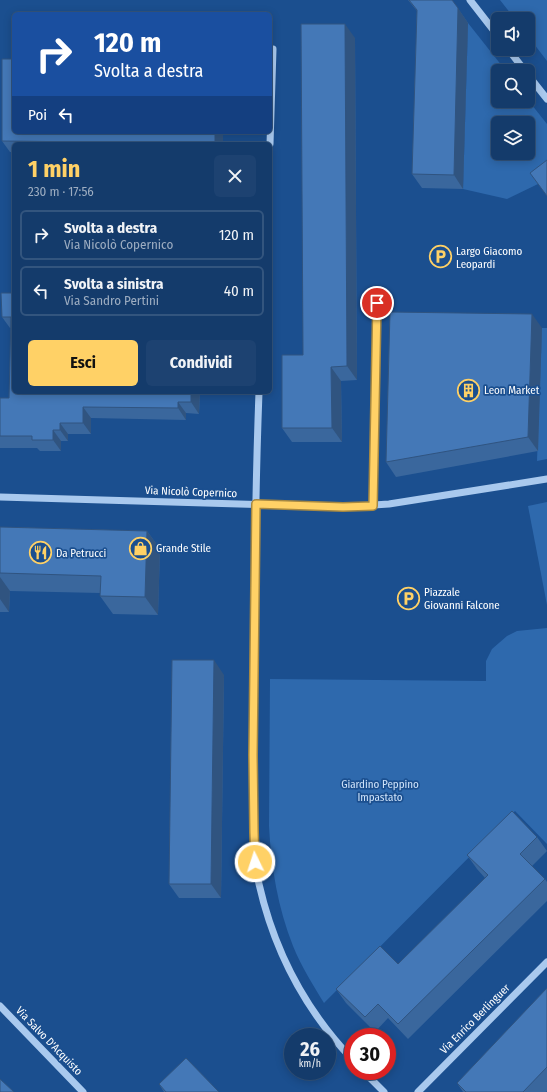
<!DOCTYPE html>
<html lang="it">
<head>
<meta charset="utf-8">
<style>
	body { margin:0; font-family:"Fira Sans Condensed",sans-serif; background:#1d4271; color:#f1f3f6; height:100vh; display:flex; flex-direction:column; font-size:15px; white-space:nowrap }
	* { box-sizing:border-box; margin:0 }
	p { font-size:13px; color:#9dadc1 }
	.icon { flex:none; width:22px; height:22px; fill:none; stroke:currentColor; stroke-width:2; stroke-linecap:round; stroke-linejoin:round }
	.map { position:relative; flex:1; overflow:hidden }
	.sheet { position:absolute; left:12px; top:142px; width:260px; height:252px; display:flex; flex-direction:column; background:#143b6b; border-radius:6px; box-shadow:0 2px 10px #0003,0 0 0 1px #33557e }
	.sheet>* { flex:none }
	.banner { position:absolute; left:12px; top:12px; width:260px; height:122px; border-radius:6px; box-shadow:0 2px 10px #0003,0 0 0 1px #33557e; background:#1a4fa0; color:#fff; overflow:hidden }
	.fabs { position:absolute; left:491px; top:12px; display:grid; gap:8px }
	.fabs a { display:grid; place-items:center; width:44px; height:44px; border-radius:6px; background:#143b6b; box-shadow:0 2px 10px #0003,0 0 0 1px #33557e; font-size:20px }
	.speed { position:absolute; left:284px; top:1028px; display:flex; gap:8px; font-size:20px; font-weight:700; text-align:center }
	.speed>* { display:grid; place-content:center; width:52px; height:52px; border-radius:50%; background:#143b6b; box-shadow:0 2px 10px #0003,0 0 0 1px #33557e; line-height:1 }
	.speed small { font-size:10px; font-weight:400 }
	.speed .limit { border:6px solid #d22; background:#fff; color:#111 }
	.pin { position:absolute; display:grid; place-items:center; width:34px; height:34px; color:#fff; margin:-17px; border:2px solid #fff; border-radius:50%; box-shadow:0 1px 4px #0007 }
	.me { position:absolute; width:44px; margin:-22px; rotate:356deg; stroke-linejoin:round; filter:drop-shadow(0 0 3px #0008) }
	.turn { display:flex; align-items:center; gap:14px; height:84px; padding:0 16px; font-size:18px }
	.turn .icon { width:52px; height:52px; stroke-width:2.5 }
	.turn b { display:block; font-size:28px; line-height:34px }
	.then { display:flex; align-items:center; height:38px; padding:0 16px; background:#0003; gap:8px; font-size:15px }
	.round { display:grid; place-items:center; flex:none; width:42px; height:42px; border-radius:6px; background:#1d4271 }
	.overview { display:flex; align-items:center; justify-content:space-between; height:68px; padding:0 16px }
	h1 { font-size:24px; font-weight:700; line-height:30px; color:#ffd166 }
	.cta { display:flex; gap:8px; margin-top:auto; padding:8px 16px }
	.cta a { flex:1; height:46px; border-radius:6px; background:#ffd166; color:#111; font-size:16px; font-weight:700; line-height:46px; text-align:center }
	.cta a+a { background:#1d4271; color:#f1f3f6 }
	ul { padding:0; list-style:none }
	li { display:flex; align-items:center; gap:12px; height:50px; margin:0 8px 6px; padding:0 8px; border:2px solid #33557e; border-radius:6px }
	li div { flex:1 }
	li b { display:block; font-size:15px }
	li em { font-style:normal }
	.map>svg:first-child { display:block }
</style>
</head>
<body>
<div class="map">
<svg width="547" height="1092" viewBox="0 0 547 1092">
	<rect width="100%" height="100%" fill="#1b4f8f"/>
	<g fill="#2e69ad" fill-rule="evenodd">
		<polygon points="500,0 547,0 547,61 528,36 528,19 515,19"/>
		<path d="M468 23 506 71H498V101H528V100L547 124V178L538 184 507 199 463 189ZM498 123H528V153H498Z"/>
		<polygon points="542,328 547,328 547,459 537,461"/>
		<polygon points="547,502 547,605 528,506"/>
		<path d="M547 628V844L515 811 324 1003C313 985 301 966 293 946 278 908 271 867 269 826L270 679 486 681V661L492 649 507 636 517 631Z"/>
	</g>
	<g fill="none" stroke-linecap="round" stroke-linejoin="round">
		<g stroke="#a9c9ee" stroke-width="7">
			<polyline points="470,0 498,36"/>
			<polyline points="508,49 525,71"/>
			<polyline points="528,75 547,99"/>
			<polyline points="270,144 273,49"/>
			<path d="M259 392C255 499 254 606 254 713 253 743 253 773 254 804 254 830 253 857 259 884 274 950 306 1011 353 1060"/>
			<polyline points="0,497 343,507 389,504 547,479"/>
			<polyline points="373,506 377,303"/>
			<polyline points="0,1006 83,1092"/>
			<polyline points="363,1071 384,1092"/>
			<polyline points="418,1092 547,962"/>
		</g>
	</g>
	<g fill="#3a679d">
		<polygon points="408,0 452,0 468,23 463,189 422,188 412,174 417,11"/>
		<polygon points="355,38 357,380 341,381 342,442 292,442 282,428 303,355"/>
		<polygon points="14,132 223,132 223,144 14,144 14,152 10,152 2,141"/>
		<polygon points="12,293 14,392 200,392 199,414 186,413 186,420 91,418 91,434 68,434 68,441 61,441 61,451 40,451 37,448 0,448 0,398 9,398 11,328 10,328 2,317"/>
		<polygon points="542,328 538,451 396,477 386,462"/>
		<polygon points="0,527 147,531 160,549 158,615 113,614 100,596 100,593 10,591 9,612 0,612"/>
		<polygon points="224,675 221,898 179,898 169,884"/>
		<polygon points="537,837 547,851 532,866 545,879 547,882 547,901 408,1039 388,1018 375,1032 346,1003 336,989 398,964 485,878 477,869 467,855"/>
		<polygon points="547,988 547,1091 546,1092 466,1092"/>
		<polygon points="457,1083 466,1092 463,1092"/>
		<polygon points="159,1084 219,1092 164,1092"/>
	</g>
	<g fill="#305480">
		<polygon points="458,8 468,23 463,189 454,175"/>
		<polygon points="345,24 355,38 357,380 347,366"/>
		<rect x="215" y="132" width="8" height="12"/>
		<polygon points="532,314 542,328 538,451 528,437"/>
		<polygon points="331,367 341,381 342,442 332,428"/>
		<polygon points="191,392 200,392 199,414 191,402"/>
		<polygon points="178,402 186,413 186,420 178,408"/>
		<polygon points="83,407 91,418 91,434 83,423"/>
		<polygon points="60,423 68,434 68,441 60,430"/>
		<polygon points="53,430 61,441 61,451 53,440"/>
		<polygon points="147,531 160,549 158,615 145,597"/>
		<polygon points="0,577 10,591 9,612 0,599"/>
		<polygon points="214,660 224,675 221,898 211,884"/>
	</g>
	<g fill="#4478b7" stroke="#305480">
		<polygon points="409,0 452,0 458,8 454,175 412,174 417,10"/>
		<polygon points="301,24 345,24 347,366 331,367 332,428 282,428 282,355 303,355"/>
		<polygon points="2,59 14,59 14,132 215,132 215,144 89,144 89,142 2,141"/>
		<polygon points="547,160 547,196 530,173"/>
		<polygon points="13,279 14,279 14,392 191,392 191,402 178,402 178,408 83,407 83,423 60,423 60,430 53,430 53,440 32,440 32,436 0,436 0,398 9,398 11,317 2,317 1,293 12,293"/>
		<polygon points="390,312 532,314 528,437 386,462"/>
		<polygon points="0,527 147,531 145,597 100,596 101,576 0,573"/>
		<polygon points="172,660 214,660 211,884 169,884"/>
		<polygon points="512,811 537,837 520,854 545,879 398,1024 378,1004 365,1017 336,989 380,946 398,964 488,875 467,855"/>
		<polygon points="547,988 547,1067 523,1092 466,1092 457,1083"/>
		<polygon points="186,1058 219,1092 166,1092 159,1084"/>
		<polygon points="0,1079 14,1092 0,1092"/>
	</g>
	<g fill="none" stroke-linecap="round" stroke-linejoin="round">
		<defs>
			<polyline id="route" points="255,862 254,832 253,755 256,504 343,507 373,506 377,303"/>
		</defs>
		<use href="#route" stroke="#a68842" stroke-width="10"/>
		<use href="#route" stroke="#ffd166" stroke-width="7"/>
	</g>
	<defs>
		<symbol id="parking-ring" viewBox="-11 -11 22 22"><circle r="9.5" fill="#1b4f8f" stroke="#ffd166" stroke-width="1.5"/><path d="M-3.5-5.5H1a3.5 3.5 0 0 1 0 7H-1V5.5H-3.5ZM-1-3.4V-.6H.8a1.4 1.4 0 0 0 0-2.8Z" fill="#ffd166"/></symbol>
		<symbol id="building-ring" viewBox="-11 -11 22 22"><circle r="9.5" fill="#1b4f8f" stroke="#ffd166" stroke-width="1.5"/><path d="M-4-6H4V6H1V3H-1V6H-4ZM-2.5-4.3h1.7v1.8h-1.7ZM.8-4.3h1.7v1.8H.8ZM-2.5-1h1.7V.8h-1.7ZM.8-1h1.7V.8H.8Z" fill="#ffd166"/></symbol>
		<symbol id="shop-ring" viewBox="-11 -11 22 22"><circle r="9.5" fill="#1b4f8f" stroke="#ffd166" stroke-width="1.5"/><path d="M-5-2.5h2.3a2.7 3.5 0 0 1 5.4 0H5L5.5 6h-11ZM-1.5-2.5h3a1.5 2.3 0 0 0-3 0Z" fill="#ffd166"/></symbol>
		<symbol id="restaurant-ring" viewBox="-11 -11 22 22"><circle r="9.5" fill="#1b4f8f" stroke="#ffd166" stroke-width="1.5"/><path d="M-5-6h1v4h1v-4h1v4h1v-4h1v5L-1.5 .5V6h-2V.5L-5-1ZM5-6V6H3V1.5H1.5Q1.5-4 5-6Z" fill="#ffd166"/></symbol>
	</defs>
	<g fill-rule="evenodd">
		<use href="#parking-ring" x="428" y="244" width="25" height="25"/>
		<use href="#building-ring" x="456" y="378" width="25" height="25"/>
		<use href="#shop-ring" x="128" y="536" width="25" height="25"/>
		<use href="#restaurant-ring" x="28" y="540" width="25" height="25"/>
		<use href="#parking-ring" x="396" y="586" width="25" height="25"/>
	</g>
	<g text-anchor="middle" dominant-baseline="central" stroke-width="3.5" stroke-linejoin="round" paint-order="stroke">
		<g font-size="11" fill="#fff" stroke="#1b4f8f" text-anchor="start">
			<text x="456" y="251">Largo Giacomo<tspan x="456" dy="13">Leopardi</tspan></text>
			<text x="484" y="390">Leon Market</text>
			<text x="156" y="548">Grande Stile</text>
			<text x="56" y="553">Da Petrucci</text>
			<text x="424" y="592">Piazzale<tspan x="424" dy="13">Giovanni Falcone</tspan></text>
		</g>
		<g font-size="11" fill="#fff" stroke="#1b4f8f">
			<text transform="translate(191 492) rotate(2)">Via Nicolò Copernico</text>
			<text transform="translate(475 1019) rotate(-45)">Via Enrico Berlinguer</text>
			<text transform="translate(49 1041) rotate(46)">Via Salvo D'Acquisto</text>
		</g>
		<g font-size="11" fill="#cfe3fa" stroke="#1b4f8f">
			<text x="380" y="784">Giardino Peppino<tspan x="380" dy="13">Impastato</tspan></text>
		</g>
	</g>
</svg>
<div class="fabs">
<a><svg class="icon" aria-label="sound" viewBox="0 0 24 24"><path d="M4 9h4l5-4v14l-5-4H4zM17 9q2 3 0 6"/></svg></a>
<a><svg class="icon" aria-label="search" viewBox="0 0 24 24"><circle cx="10" cy="10" r="6"/><path d="M15 15l6 6"/></svg></a>
<a><svg class="icon" aria-label="layers" viewBox="0 0 24 24"><path d="M12 4l9 5-9 5-9-5zM3 14l9 5 9-5"/></svg></a>
</div>
<div class="speed"><div>26<small>km/h</small></div><div class="limit">30</div></div>
<div class="pin" style="left:377px;top:303px;background:#d93025"><svg class="icon" aria-label="arrive" viewBox="0 0 24 24"><path d="M6 21V4h12l-3 4 3 4H6"/></svg></div>
<svg class="me" style="left:255px;top:862px" viewBox="-20 -20 40 40"><circle r="17" fill="#ffd166" stroke="#fff" stroke-width="3"/><path d="M0-11L8 9 0 5-8 9z" fill="#fff"/></svg>
<div class="banner">
<div class="turn"><svg class="icon" aria-label="right" viewBox="0 0 24 24"><path d="M7 20v-9h11M14 6l5 5-5 5"/></svg><div><b>120 m</b>Svolta a destra</div></div>
<div class="then">Poi<svg class="icon" aria-label="left" viewBox="0 0 24 24"><path d="M17 20v-9H6M10 6l-5 5 5 5"/></svg></div>
</div>
<section class="sheet">
<div class="overview"><div><h1>1 min</h1><p>230 m · 17:56</p></div><a class="round"><svg class="icon" aria-label="close" viewBox="0 0 24 24"><path d="M6 6l12 12M18 6L6 18"/></svg></a></div>
<ul>
<li><svg class="icon" aria-label="right" viewBox="0 0 24 24"><path d="M7 20v-9h11M14 6l5 5-5 5"/></svg><div><b>Svolta a destra</b><p>Via Nicolò Copernico</p></div><em>120 m</em></li>
<li><svg class="icon" aria-label="left" viewBox="0 0 24 24"><path d="M17 20v-9H6M10 6l-5 5 5 5"/></svg><div><b>Svolta a sinistra</b><p>Via Sandro Pertini</p></div><em>40 m</em></li>
</ul>
<div class="cta"><a>Esci</a><a>Condividi</a></div>
</section>
</div>
</body>
</html>
